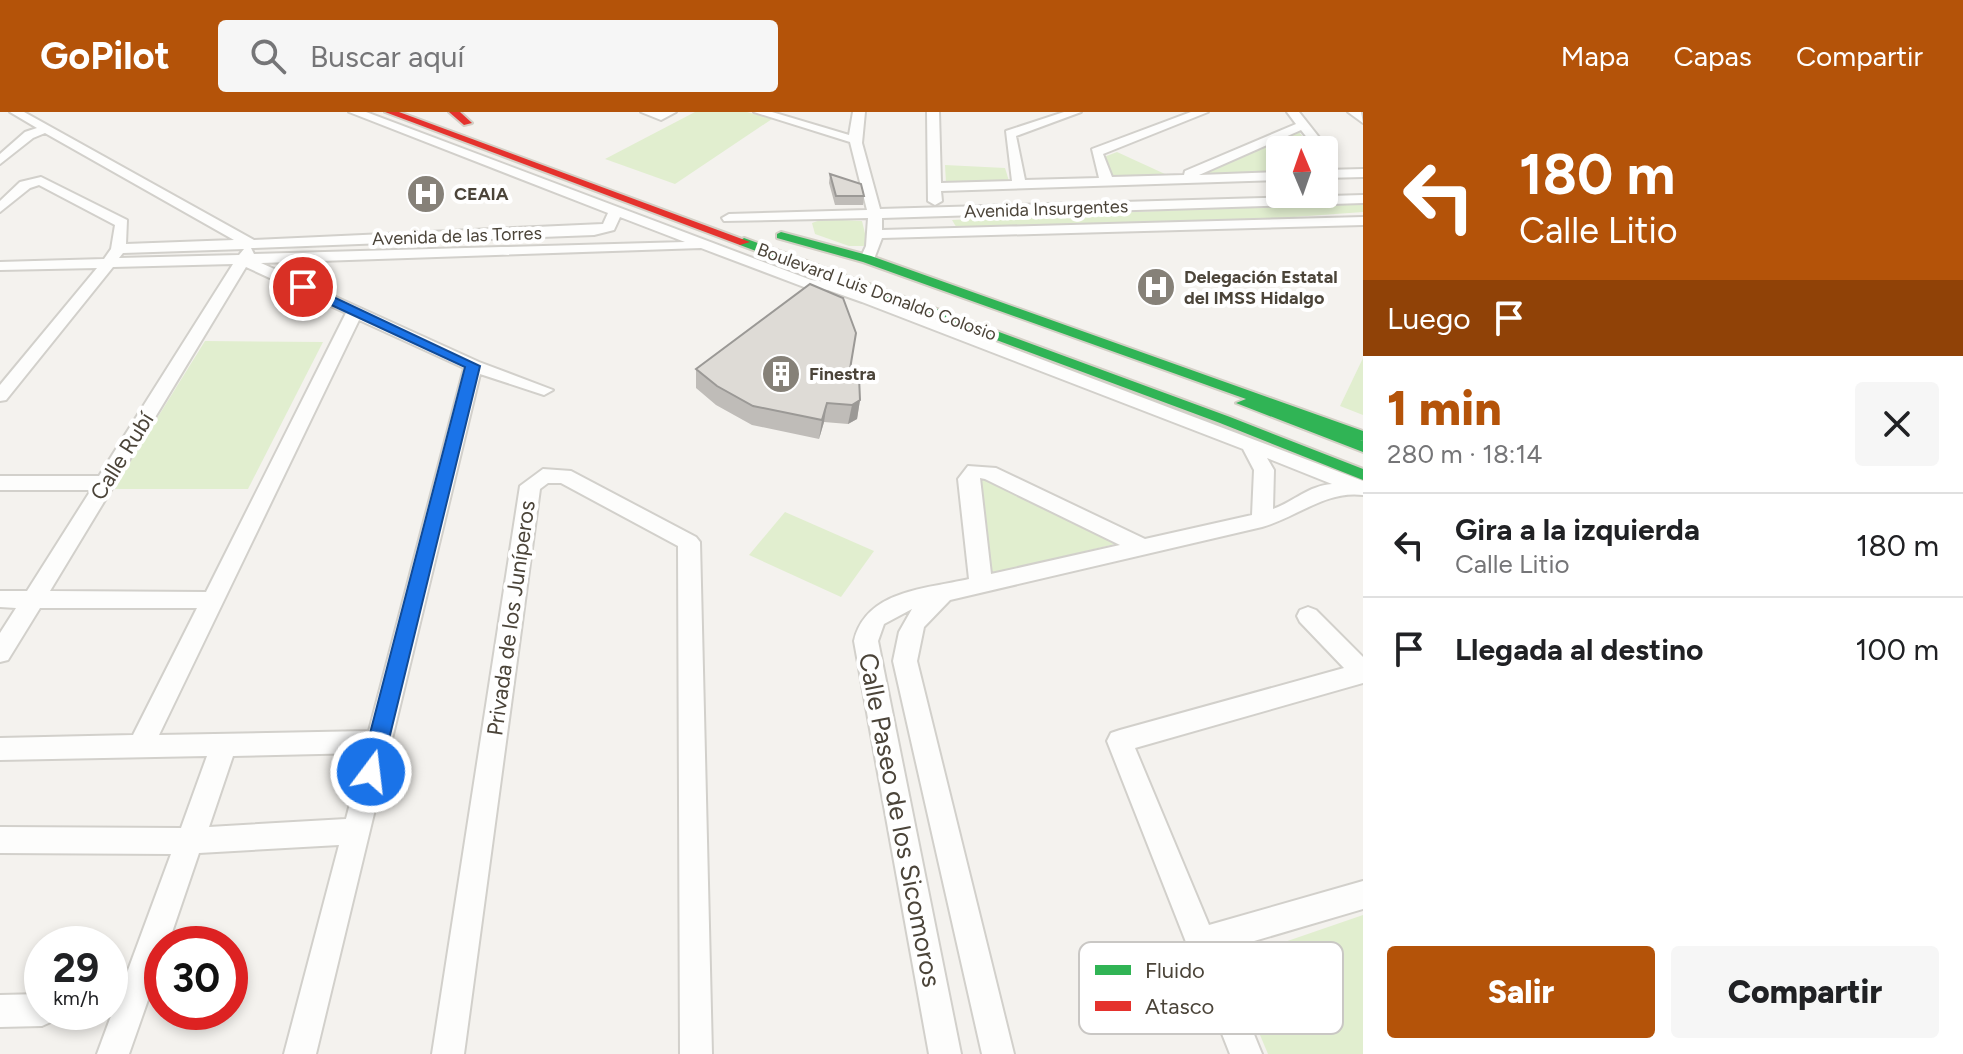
<!DOCTYPE html>
<html lang="es">
<head>
<meta charset="utf-8">
<style>
	body { margin:0; font-family:Figtree,sans-serif; background:#f6f6f6; color:#202124; height:100vh; display:flex; flex-direction:column; font-size:30px; white-space:nowrap }
	* { box-sizing:border-box; margin:0 }
	p { font-size:26px; color:#757577 }
	.icon { flex:none; width:44px; height:44px; fill:none; stroke:currentColor; stroke-width:2; stroke-linecap:round; stroke-linejoin:round }
	.map { position:relative; flex:1; overflow:hidden }
	.sheet { display:flex; flex-direction:column; background:#fff; width:600px }
	.sheet>* { flex:none }
	.top-card { background:#b45309; color:#fff; overflow:hidden }
	.needle { width:52px; rotate:358deg }
	.buttons { position:absolute; left:1266px; top:24px; display:grid; gap:16px }
	.buttons a { display:grid; place-items:center; width:72px; height:72px; border-radius:8px; background:#fff; box-shadow:0 4px 12px #0003; font-size:40px }
	.speed { position:absolute; left:24px; top:814px; display:flex; gap:16px; font-size:40px; font-weight:700; text-align:center }
	.speed>* { display:grid; place-content:center; width:104px; height:104px; border-radius:50%; background:#fff; box-shadow:0 4px 12px #0003; line-height:1 }
	.speed small { font-size:20px; font-weight:400 }
	.speed .limit { border:12px solid #d22; background:#fff; color:#111 }
	.pin { position:absolute; display:grid; place-items:center; width:68px; height:68px; color:#fff; margin:-34px; border:4px solid #fff; border-radius:50%; box-shadow:0 2px 8px #0007 }
	.me { position:absolute; width:88px; margin:-44px; rotate:15deg; stroke-linejoin:round; filter:drop-shadow(0 0 6px #0008) }
	.turn { display:flex; align-items:center; gap:28px; height:168px; padding:0 24px; font-size:36px }
	.turn .icon { width:104px; height:104px; stroke-width:2.5 }
	.turn b { display:block; font-size:56px; line-height:68px }
	.then { display:flex; align-items:center; height:76px; padding:0 24px; background:#0003; gap:16px; font-size:30px }
	.round { display:grid; place-items:center; flex:none; width:84px; height:84px; border-radius:8px; background:#f6f6f6 }
	.headline { display:flex; align-items:center; justify-content:space-between; height:136px; padding:0 24px }
	h1 { font-size:48px; font-weight:800; line-height:60px; color:#b45309 }
	.cta { display:flex; gap:16px; margin-top:auto; padding:16px 24px }
	.cta a { flex:1; height:92px; border-radius:8px; background:#b45309; color:#fff; font-size:32px; font-weight:800; line-height:92px; text-align:center }
	.cta a+a { background:#f6f6f6; color:#202124 }
	ul { padding:0; list-style:none }
	li { display:flex; align-items:center; gap:24px; height:104px; padding:0 24px; border-top:2px solid #e0e0e0 }
	li div { flex:1 }
	li b { display:block; font-size:30px }
	li em { font-style:normal }
	header { display:flex; align-items:center; gap:48px; box-sizing:border-box; height:112px; padding:0 40px; background:#b45309; color:#fff }
	header strong { font-size:38px }
	nav { display:flex; gap:44px; margin-inline-start:auto; font-size:28px }
	.search { width:560px; height:72px; background:#f6f6f6; display:flex; align-items:center; gap:20px; box-sizing:border-box; padding:0 28px; border-radius:8px; color:#757577; font-size:30px }
	main { display:flex; flex:1; min-height:0 }
	.map>svg:first-child { display:block }
</style>
</head>
<body>
<header>
<strong>GoPilot</strong>
<div class="search"><svg class="icon" aria-label="search" viewBox="0 0 24 24"><circle cx="10" cy="10" r="6"/><path d="M15 15l6 6"/></svg>Buscar aquí</div>
<nav><a>Mapa</a><a>Capas</a><a>Compartir</a></nav>
</header>
<main>
<div class="map">
<svg width="1363" height="942" viewBox="0 0 1363 942">
	<rect width="100%" height="100%" fill="#f4f2ee"/>
	<g fill="#e1eecf">
		<polygon points="695,0 747,0 772,7 675,72 605,47"/>
		<polygon points="1298,19 1314,38 1280,38 1280,60 1196,63"/>
		<polygon points="1117,40 1165,62 1112,65 1104,45"/>
		<polygon points="945,53 1005,56 1009,69 946,71"/>
		<polygon points="1363,90 1363,100 1238,109 958,118 952,108"/>
		<polygon points="823,107 862,109 868,134 849,134 815,122 812,111"/>
		<polygon points="205,229 323,230 248,377 113,377"/>
		<polygon points="1363,246 1363,303 1340,294"/>
		<polygon points="980,365 1115,432 991,462"/>
		<polygon points="785,400 874,439 841,485 749,443"/>
		<polygon points="1363,803 1363,942 1268,942 1229,849"/>
	</g>
	<g fill="none" stroke-linecap="round" stroke-linejoin="round">
		<defs>
			<g id="street">
				<path d="M10 0H24L254 128 603 112 608 101 349 0H366L811 168 835 171 874 184 1363 369V383C1327 378 1297 405 1262 415L950 488 924 515 917 549 1014 942H982L893 549 899 520 912 497 884 512 878 529 961 942H929L854 529C866 478 926 477 969 467L958 367 968 354 996 356 1145 427 1252 403 1254 358 1243 337 862 190 828 178 804 175 701 136 261 151 479 250 553 278 544 283 480 262 316 942H284L339 733 199 741 168 832H162V848L129 942H97L171 742 0 741V715L181 716 207 644 0 648V626L133 623 197 496H40L8 548 0 550V521L16 496 0 495V479H27L91 378H0V364H99L233 152 113 155 6 288 0 289V273L97 156 0 158V150L104 147 111 137 115 113 39 73 30 76 0 100V89L20 70 41 65 127 108 126 132 234 128 45 21 33 26 0 52V42L25 20 37 16ZM620 105 685 130 254 142 251 136 594 123 614 118ZM244 137 239 143 119 146 123 141ZM246 155 346 201 206 480 50 479ZM359 208 464 256 369 619 159 623ZM1267 346 1332 372C1308 374 1295 389 1273 397L1274 358ZM980 366 985 367 1120 433 991 462ZM363 641 346 707 209 715 233 644Z"/>
				<polygon points="641,0 676,0 661,8"/>
				<polygon points="754,0 772,0 849,23 853,0 865,0 862,31 880,97 1363,83 1363,91 882,106 882,118 1363,105 1363,113 882,126 874,147 867,151 860,147 866,134 868,106 724,109 722,106 729,102 867,98 850,30"/>
				<polygon points="927,0 939,0 941,71 1012,69 1006,19 1064,0 1081,0 1016,24 1025,68 1099,66 1092,37 1191,0 1208,0 1103,42 1112,65 1184,63 1185,59 1296,12 1287,0 1299,0 1329,38 1324,41 1324,38 1317,38 1301,18 1199,63 1280,60 1280,68 941,79 942,89 935,93 928,89"/>
				<polygon points="1348,0 1361,0 1363,11"/>
				<polygon points="1363,57 1363,65 1324,66 1324,58"/>
				<polygon points="543,357 571,359 696,425 700,430 712,942 680,942 678,434 561,371 548,371 540,377 464,942 432,942 520,374"/>
				<polygon points="1308,495 1316,498 1363,545 1363,571 1135,636 1209,813 1363,769 1363,797 1220,839 1262,942 1230,942 1107,629 1111,621 1120,618 1344,556 1300,510 1297,504 1300,498"/>
				<polygon points="42,882 42,900 57,900 53,909 42,914 0,915 0,883"/>
			</g>
			<g id="fast">
				<polygon points="781,120 871,144 1363,319 1363,329 1330,317 1363,329 1363,340 1236,291 1246,287 863,150 777,126 777,122"/>
				<polygon points="744,126 1230,305 1363,357 1363,368 1220,311 740,133 738,130"/>
			</g>
			<g id="jam">
				<polygon points="385,0 399,0 750,130 740,133"/>
				<polygon points="449,0 460,0 472,11 464,13"/>
			</g>
		</defs>
		<use href="#street" stroke="#d2d0cb" stroke-width="4"/>
		<use href="#fast" stroke="#d3cfc5" stroke-width="4"/>
		<use href="#jam" stroke="#d3cfc5" stroke-width="4"/>
		<use href="#street" fill="#fdfdfc" fill-rule="evenodd"/>
		<use href="#fast" fill="#30b455" fill-rule="evenodd"/>
		<use href="#jam" fill="#e5322d" fill-rule="evenodd"/>
	</g>
	<g fill="#bfbcb8">
		<polygon points="830,62 864,84 863,93 835,93 829,71"/>
		<polygon points="696,257 860,288 857,307 848,312 824,310 819,327 752,313 716,293 696,276"/>
	</g>
	<g fill="#9b9996">
		<polygon points="860,288 857,307 848,312 852,293"/>
		<polygon points="827,291 824,310 819,327 822,308"/>
	</g>
	<g fill="#dedbd6" stroke="#9b9996" stroke-width="2">
		<polygon points="830,62 861,72 864,84 836,84"/>
		<polygon points="810,172 843,186 856,221 849,263 859,265 860,288 852,293 827,291 822,308 753,294 717,274 696,257"/>
	</g>
	<polygon fill="#1a73e8" stroke="#114b97" stroke-width="2" points="299,173 308,173 480,254 381,660 378,667 371,670 363,667 360,660 465,255 299,178"/>
	<defs>
		<symbol id="hospital-disc" viewBox="-11 -11 22 22"><circle r="9.5" fill="#868178" stroke="#fff"/><path d="M-5-5h3v3.5h4V-5h3V5h-3V1.5h-4V5h-3Z" fill="#fff"/></symbol>
		<symbol id="building-disc" viewBox="-11 -11 22 22"><circle r="9.5" fill="#868178" stroke="#fff"/><path d="M-4-6H4V6H1V3H-1V6H-4ZM-2.5-4.3h1.7v1.8h-1.7ZM.8-4.3h1.7v1.8H.8ZM-2.5-1h1.7V.8h-1.7ZM.8-1h1.7V.8H.8Z" fill="#fff"/></symbol>
	</defs>
	<g fill-rule="evenodd">
		<use href="#hospital-disc" x="404" y="60" width="44" height="44"/>
		<use href="#hospital-disc" x="1134" y="153" width="44" height="44"/>
		<use href="#building-disc" x="759" y="240" width="44" height="44"/>
	</g>
	<g text-anchor="middle" dominant-baseline="central" stroke-width="8" stroke-linejoin="round" paint-order="stroke">
		<g font-size="18" font-weight="bold" fill="#4b4439" stroke="#fff" text-anchor="start">
			<text x="454" y="82">CEAIA</text>
			<text x="1184" y="165">Delegación Estatal<tspan x="1184" dy="21">del IMSS Hidalgo</tspan></text>
			<text x="809" y="262">Finestra</text>
		</g>
		<g font-size="18" fill="#4b4439" stroke="#fff">
			<text transform="translate(1046 97) rotate(-2)">Avenida Insurgentes</text>
			<text transform="translate(457 124) rotate(-2)">Avenida de las Torres</text>
			<text transform="translate(877 180) rotate(20)">Boulevard Luis Donaldo Colosio</text>
		</g>
		<g font-size="22" fill="#4b4439" stroke="#fff">
			<text transform="translate(122 344) rotate(-58)">Calle Rubí</text>
			<text transform="translate(511 506) rotate(-82)">Privada de los Juníperos</text>
		</g>
		<g font-size="26" fill="#4b4439" stroke="#fff">
			<text transform="translate(900 708) rotate(79)">Calle Paseo de los Sicomoros</text>
		</g>
	</g>
	<rect x="1079" y="830" width="264" height="92" rx="12" fill="#fff" stroke="#c9c7c4" stroke-width="2"/>
	<rect x="1095" y="853" width="36" height="10" fill="#30b455"/>
	<rect x="1095" y="889" width="36" height="10" fill="#e5322d"/>
	<g font-size="22" fill="#4b4439">
		<text x="1145" y="866">Fluido</text>
		<text x="1145" y="902">Atasco</text>
	</g>
</svg>
<div class="buttons">
<a><svg class="needle" viewBox="-14 -14 28 28"><path d="M0-13l5 13h-10z" fill="#e53935"/><path d="M0 13l5-13h-10z" fill="#757577"/></svg></a>
</div>
<div class="speed"><div>29<small>km/h</small></div><div class="limit">30</div></div>
<div class="pin" style="left:303px;top:175px;background:#d93025"><svg class="icon" aria-label="arrive" viewBox="0 0 24 24"><path d="M6 21V4h12l-3 4 3 4H6"/></svg></div>
<svg class="me" style="left:371px;top:660px" viewBox="-20 -20 40 40"><circle r="17" fill="#1a73e8" stroke="#fff" stroke-width="3"/><path d="M0-11L8 9 0 5-8 9z" fill="#fff"/></svg>
</div>
<section class="sheet">
<div class="top-card">
<div class="turn"><svg class="icon" aria-label="left" viewBox="0 0 24 24"><path d="M17 20v-9H6M10 6l-5 5 5 5"/></svg><div><b>180 m</b>Calle Litio</div></div>
<div class="then">Luego<svg class="icon" aria-label="arrive" viewBox="0 0 24 24"><path d="M6 21V4h12l-3 4 3 4H6"/></svg></div>
</div>
<div class="headline"><div><h1>1 min</h1><p>280 m · 18:14</p></div><a class="round"><svg class="icon" aria-label="close" viewBox="0 0 24 24"><path d="M6 6l12 12M18 6L6 18"/></svg></a></div>
<ul>
<li><svg class="icon" aria-label="left" viewBox="0 0 24 24"><path d="M17 20v-9H6M10 6l-5 5 5 5"/></svg><div><b>Gira a la izquierda</b><p>Calle Litio</p></div><em>180 m</em></li>
<li><svg class="icon" aria-label="arrive" viewBox="0 0 24 24"><path d="M6 21V4h12l-3 4 3 4H6"/></svg><div><b>Llegada al destino</b></div><em>100 m</em></li>
</ul>
<div class="cta"><a>Salir</a><a>Compartir</a></div>
</section>
</main>
</body>
</html>
